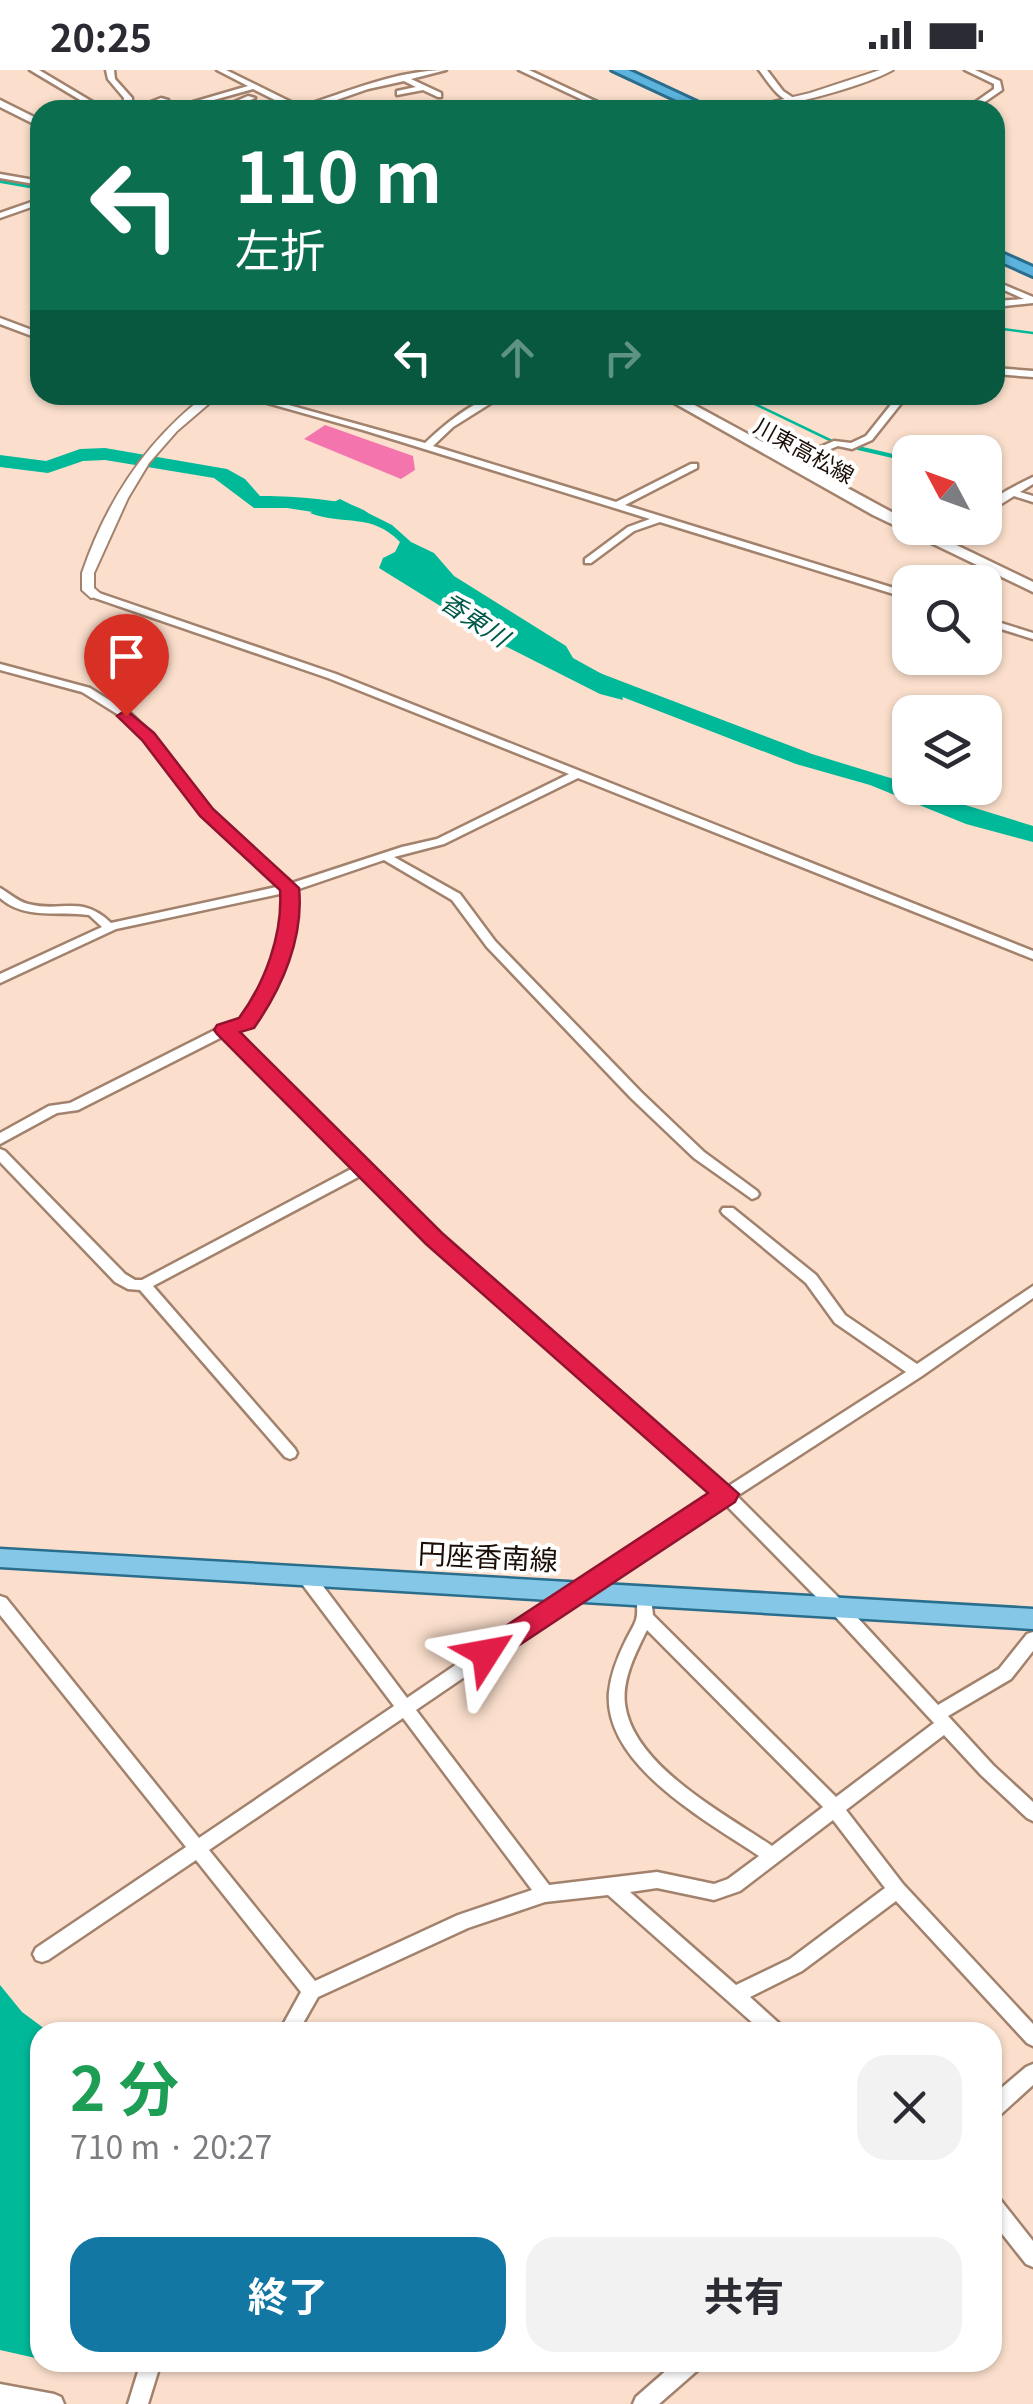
<!DOCTYPE html>
<html lang="ja">
<head>
<meta charset="utf-8">
<style>
	body { margin:0; font-family:Georgia,"Noto Sans JP",serif; background:#f2f2f3; color:#2b2b33; height:100vh; display:flex; flex-direction:column; font-size:38px; white-space:nowrap }
	* { box-sizing:border-box; margin:0 }
	p { font-size:32px; color:#7c7c81 }
	.icon { flex:none; width:55px; height:55px; fill:none; stroke:currentColor; stroke-width:2; stroke-linecap:round; stroke-linejoin:round }
	.map { position:relative; flex:1; overflow:hidden }
	.details { position:absolute; left:30px; top:1952px; width:972px; height:350px; display:flex; flex-direction:column; background:#fff; border-radius:30px; box-shadow:0 2px 8px #0004 }
	.details>* { flex:none }
	.guide { position:absolute; left:30px; top:30px; width:975px; height:305px; border-radius:30px; box-shadow:0 2px 8px #0004; background:#0b6e4f; color:#fff; overflow:hidden }
	.needle { width:65px; rotate:311deg }
	.controls { position:absolute; left:892px; top:365px; display:grid; gap:20px }
	.controls a { display:grid; place-items:center; width:110px; height:110px; border-radius:20px; background:#fff; box-shadow:0 2px 8px #0004; font-size:50px }
	.pin { position:absolute; display:grid; place-items:center; width:85px; height:85px; color:#fff; margin:-102px -42px; border-radius:50% 50% 50% 0; rotate:-45deg; box-shadow:0 0 10px #0007 }
	.pin .icon { rotate:45deg }
	.me { position:absolute; width:110px; margin:-55px; rotate:56deg; stroke-linejoin:round; filter:drop-shadow(0 0 8px #0008) }
	.turn { display:flex; align-items:center; gap:35px; height:210px; padding:0 40px; font-size:45px }
	.turn .icon { width:130px; height:130px; stroke-width:2.5 }
	.turn b { display:block; font-size:70px; line-height:85px }
	.lanes { display:flex; align-items:center; height:95px; padding:0 40px; background:#0003; justify-content:center; gap:50px; direction:ltr }
	.lanes .off { opacity:.35 }
	.round { display:grid; place-items:center; flex:none; width:105px; height:105px; border-radius:30px; background:#f2f2f3 }
	.head { display:flex; align-items:center; justify-content:space-between; height:170px; padding:0 40px }
	h1 { font-size:60px; font-weight:700; line-height:75px; color:#1e9e55 }
	.button { display:flex; gap:20px; margin-top:auto; padding:20px 40px }
	.button a { flex:1; height:115px; border-radius:30px; background:#1277a3; color:#fff; font-size:40px; font-weight:700; line-height:115px; text-align:center }
	.button a+a { background:#f2f2f3; color:#2b2b33 }
	.status { display:flex; justify-content:space-between; align-items:center; height:70px; padding:0 50px; background:#fff; direction:ltr }
	.status svg { height:28px; fill:currentColor }
	.map>svg:first-child { display:block }
</style>
</head>
<body>
<div class="status"><b>20:25</b><svg viewBox="0 0 49 12"><path d="M0 12V9h3v3zM5 12V6h3v6zM10 12V3h3v9zM15 12V0h3v12zM26 1h20v11H26zM47 4h2v5h-2z"/></svg></div>
<div class="map">
<svg width="1033" height="2334" viewBox="0 0 1033 2334">
	<rect width="100%" height="100%" fill="#fbdfcc"/>
	<polygon fill="#f475ad" points="325,355 413,386 415,400 401,409 304,369"/>
	<g fill="#00b999">
		<path d="M340 429 392 455 411 472 434 483 454 506 566 576 573 588 620 614 623 630 600 624 505 576 379 498 383 488 395 482 400 472C371 442 344 456 310 443Z"/>
		<polygon points="0,1915 22,1942 49,1962 40,1962 40,2289 0,2280"/>
	</g>
	<g fill="none" stroke-linecap="round" stroke-linejoin="round">
		<g stroke="#00b999" stroke-width="2.5">
			<polyline points="529,0 618,40"/>
			<polyline points="995,258 1033,263"/>
			<polyline points="736,325 834,372"/>
		</g>
		<polyline stroke="#00b999" stroke-width="4" points="858,378 910,390"/>
		<g fill="#00b999" fill-rule="evenodd">
			<polygon points="0,103 40,110 40,120 0,113"/>
			<path d="M105 378 227 399 245 409 260 426C285 426 350 428 368 443L358 449 287 438H254L214 408 105 390 83 391 48 403 0 397V385L46 391 80 379Z"/>
			<polygon points="584,597 812,684 910,714 910,718 1033,756 1033,772 966,754 870,715 796,694 576,609 573,604"/>
		</g>
		<defs>
			<g id="minor">
				<polygon points="30,0 39,0 106,40 97,40"/>
				<polygon points="106,0 114,0 115,9 132,28 131,40 123,40 124,28 108,9"/>
				<path d="M217 0H226L301 37C346 22 398 0 446 0L411 9 441 23V27H438L423 20 397 25V21L416 17 404 11 368 19 308 40H295L253 19 178 40H166L248 16Z"/>
				<polygon points="519,0 529,0 614,40 604,40"/>
				<path d="M759 0H767L783 21 795 29V33C778 30 769 13 759 0Z"/>
				<polygon points="965,0 975,0 1000,11 1002,20 973,40 964,40 994,19 994,14"/>
				<polygon points="248,26 255,28 227,40 216,40"/>
				<polygon points="161,28 168,30 153,37 154,40 146,40 146,34"/>
				<polygon points="0,104 40,111 40,115 0,108"/>
				<polygon points="40,129 40,134 0,148 0,143"/>
				<polygon points="995,211 1033,227 1033,233 995,237 995,231 1024,229 995,216"/>
				<polygon points="0,248 40,263 40,269 0,254"/>
				<polygon points="995,298 1033,301 1033,307 995,304"/>
				<path d="M239 325H253L425 373C443 356 479 325 504 325L453 357 433 376 616 432 691 394H697V398L625 435 910 523V529L660 452 634 461 591 493H585V489L628 457 650 449 363 360Z"/>
				<polygon points="901,325 912,325 903,331 872,370 852,379 838,376 791,395 783,393 834,371 851,373 866,366 897,327"/>
				<path d="M1033 407V414L1020 422 1033 426V432L1014 426 998 436 995 446 985 453C985 449 986 439 988 436 994 425 1021 413 1033 407Z"/>
				<polygon points="938,458 949,458 932,470 926,470 926,466"/>
				<path d="M96 522 336 604 1033 881V889L578 708 444 774 394 787 460 824 495 871 641 1022 704 1082 757 1121 759 1124 757 1127 752 1129 694 1088 631 1028 487 877 452 830 384 790 296 820C296 870 278 914 251 956L234 962 439 1164 727 1417 906 1302 835 1253 806 1213 723 1144 721 1141 723 1138H733L816 1205 845 1245 917 1294 1033 1216V1228L922 1306 737 1426 844 1533 938 1635 999 1599 1027 1564 1033 1562V1581L1011 1609 948 1646 993 1695 1033 1732V1751L1027 1748 981 1705 944 1665 846 1740 903 1814 1033 1954V1976L1027 1973 896 1831 802 1901 750 1927 782 1956 785 1962H763L608 1825 545 1832 468 1858 318 1927 298 1962H279L301 1922 196 1790 48 1890 42 1892 36 1890 33 1884 36 1878 186 1777 0 1545V1526L6 1528 199 1768 394 1636 299 1510 297 1505 299 1500 305 1498 311 1500 407 1628 533 1542 715 1425 429 1172 362 1105 153 1216 295 1379 297 1383 295 1387 290 1389 285 1387 140 1220 128 1219 115 1212 0 1092V1079L5 1081 125 1204 135 1210H142L355 1097 224 966 78 1040 57 1043 0 1074V1063L49 1036 70 1033 221 957 243 950C268 912 284 869 284 823L116 859 0 913V904L102 857 89 845C59 841 25 850 0 828V818C9 823 17 831 28 834 62 843 81 824 111 853L281 816 202 745 144 668 122 647 82 622 0 600V594L90 618 130 643 152 664 210 741 292 813 402 777 437 769 569 704 328 608 92 527 91 525ZM725 1434 832 1543 934 1653 836 1727 653 1545 650 1519 644 1517 638 1519C635 1529 639 1540 636 1550 634 1556 629 1564 626 1570 618 1586 611 1603 609 1622 603 1695 707 1751 759 1786L728 1809 714 1814 657 1802 549 1815 416 1640 545 1552ZM647 1560 823 1737 772 1776C725 1744 633 1696 625 1634 622 1609 636 1582 647 1560ZM403 1648 532 1820 458 1845 315 1911 209 1780ZM833 1750 885 1818 790 1889 736 1915 630 1822 657 1818 714 1830 740 1821Z"/>
				<polygon points="985,548 1033,563 1033,569 985,554"/>
				<polygon points="1033,1994 1033,2015 999,2046 992,2048 992,2026 1026,1997"/>
				<polygon points="992,2126 999,2128 1033,2171 1033,2197 1026,2194 992,2151"/>
				<polygon points="141,2292 161,2292 148,2334 128,2334"/>
				<polygon points="676,2292 702,2292 699,2299 659,2334 633,2334 636,2327"/>
				<polygon points="0,2314 54,2324 61,2327 64,2334 0,2334"/>
			</g>
			<g id="tertiary">
				<path d="M880 0H893C860 18 777 40 738 40L810 23Z"/>
				<path d="M206 325H219L177 361 149 393 128 428 94 503V518L102 525 91 528 82 520V503C106 432 146 371 206 325Z"/>
			</g>
			<g id="secondary">
				<polygon points="0,30 40,50 40,57 0,37"/>
				<polygon points="660,325 676,325 910,452 910,458 921,458 1033,512 1033,522 873,445"/>
			</g>
			<polygon id="primary" points="0,1479 1033,1539 1033,1559 0,1497"/>
			<g id="trunk">
				<polygon points="612,0 628,0 714,40 698,40"/>
				<polygon points="995,180 1033,197 1033,206 995,189"/>
			</g>
		</defs>
		<use href="#minor" stroke="#a2826d" stroke-width="5"/>
		<use href="#tertiary" stroke="#a2826d" stroke-width="4"/>
		<use href="#secondary" stroke="#a2826d" stroke-width="5"/>
		<use href="#primary" stroke="#2a6e8d" stroke-width="5"/>
		<use href="#trunk" stroke="#2a6e8d" stroke-width="6"/>
		<use href="#minor" fill="#fff" fill-rule="evenodd"/>
		<use href="#tertiary" fill="#fff" fill-rule="evenodd"/>
		<use href="#secondary" fill="#fff" fill-rule="evenodd"/>
		<use href="#primary" fill="#85c7e6" fill-rule="evenodd"/>
		<use href="#trunk" fill="#5cb4de" fill-rule="evenodd"/>
	</g>
	<path fill="#e11d48" stroke="#92132f" stroke-width="2.5" d="M126 640 154 663 213 739 299 818C304 868 282 918 254 958L240 962 442 1163 739 1424 735 1432 495 1591 486 1595 477 1591 473 1583 477 1575 708 1423 426 1174 217 964 214 960 217 955 239 948C265 913 283 864 280 820L200 746 142 670 117 646Z"/>
	<g text-anchor="middle" dominant-baseline="central" stroke-width="8" stroke-linejoin="round" paint-order="stroke">
		<g font-size="22" fill="#1a0e07" stroke="#fff">
			<text transform="translate(805 379) rotate(29)">川東高松線</text>
		</g>
		<g font-size="25" font-style="italic" fill="#005948" stroke="#fff">
			<text transform="translate(476 548) rotate(34)">香東川</text>
		</g>
		<g font-size="28" fill="#1a0e07" stroke="#fff">
			<text transform="translate(488 1485) rotate(3)">円座香南線</text>
		</g>
	</g>
</svg>
<div class="controls">
<a><svg class="needle" viewBox="-14 -14 28 28"><path d="M0-13l5 13h-10z" fill="#e53935"/><path d="M0 13l5-13h-10z" fill="#7c7c81"/></svg></a>
<a><svg class="icon" aria-label="search" viewBox="0 0 24 24"><circle cx="10" cy="10" r="6"/><path d="M15 15l6 6"/></svg></a>
<a><svg class="icon" aria-label="layers" viewBox="0 0 24 24"><path d="M12 4l9 5-9 5-9-5zM3 14l9 5 9-5"/></svg></a>
</div>
<div class="pin" style="left:126px;top:646px;background:#d93025"><svg class="icon" aria-label="arrive" viewBox="0 0 24 24"><path d="M6 21V4h12l-3 4 3 4H6"/></svg></div>
<svg class="me" style="left:486px;top:1583px" viewBox="-20 -20 40 40"><path d="M0-17L14 15 0 8-14 15z" fill="#e11d48" stroke="#fff" stroke-width="4"/></svg>
<div class="guide">
<div class="turn"><svg class="icon" aria-label="left" viewBox="0 0 24 24"><path d="M17 20v-9H6M10 6l-5 5 5 5"/></svg><div><b>110 m</b>左折</div></div>
<div class="lanes"><svg class="icon" aria-label="left" viewBox="0 0 24 24"><path d="M17 20v-9H6M10 6l-5 5 5 5"/></svg><svg class="icon off" aria-label="ahead" viewBox="0 0 24 24"><path d="M12 20V5M6 11l6-6 6 6"/></svg><svg class="icon off" aria-label="right" viewBox="0 0 24 24"><path d="M7 20v-9h11M14 6l5 5-5 5"/></svg></div>
</div>
<section class="details">
<div class="head"><div><h1>2 分</h1><p>710 m · 20:27</p></div><a class="round"><svg class="icon" aria-label="close" viewBox="0 0 24 24"><path d="M6 6l12 12M18 6L6 18"/></svg></a></div>
<div class="button"><a>終了</a><a>共有</a></div>
</section>
</div>
</body>
</html>
